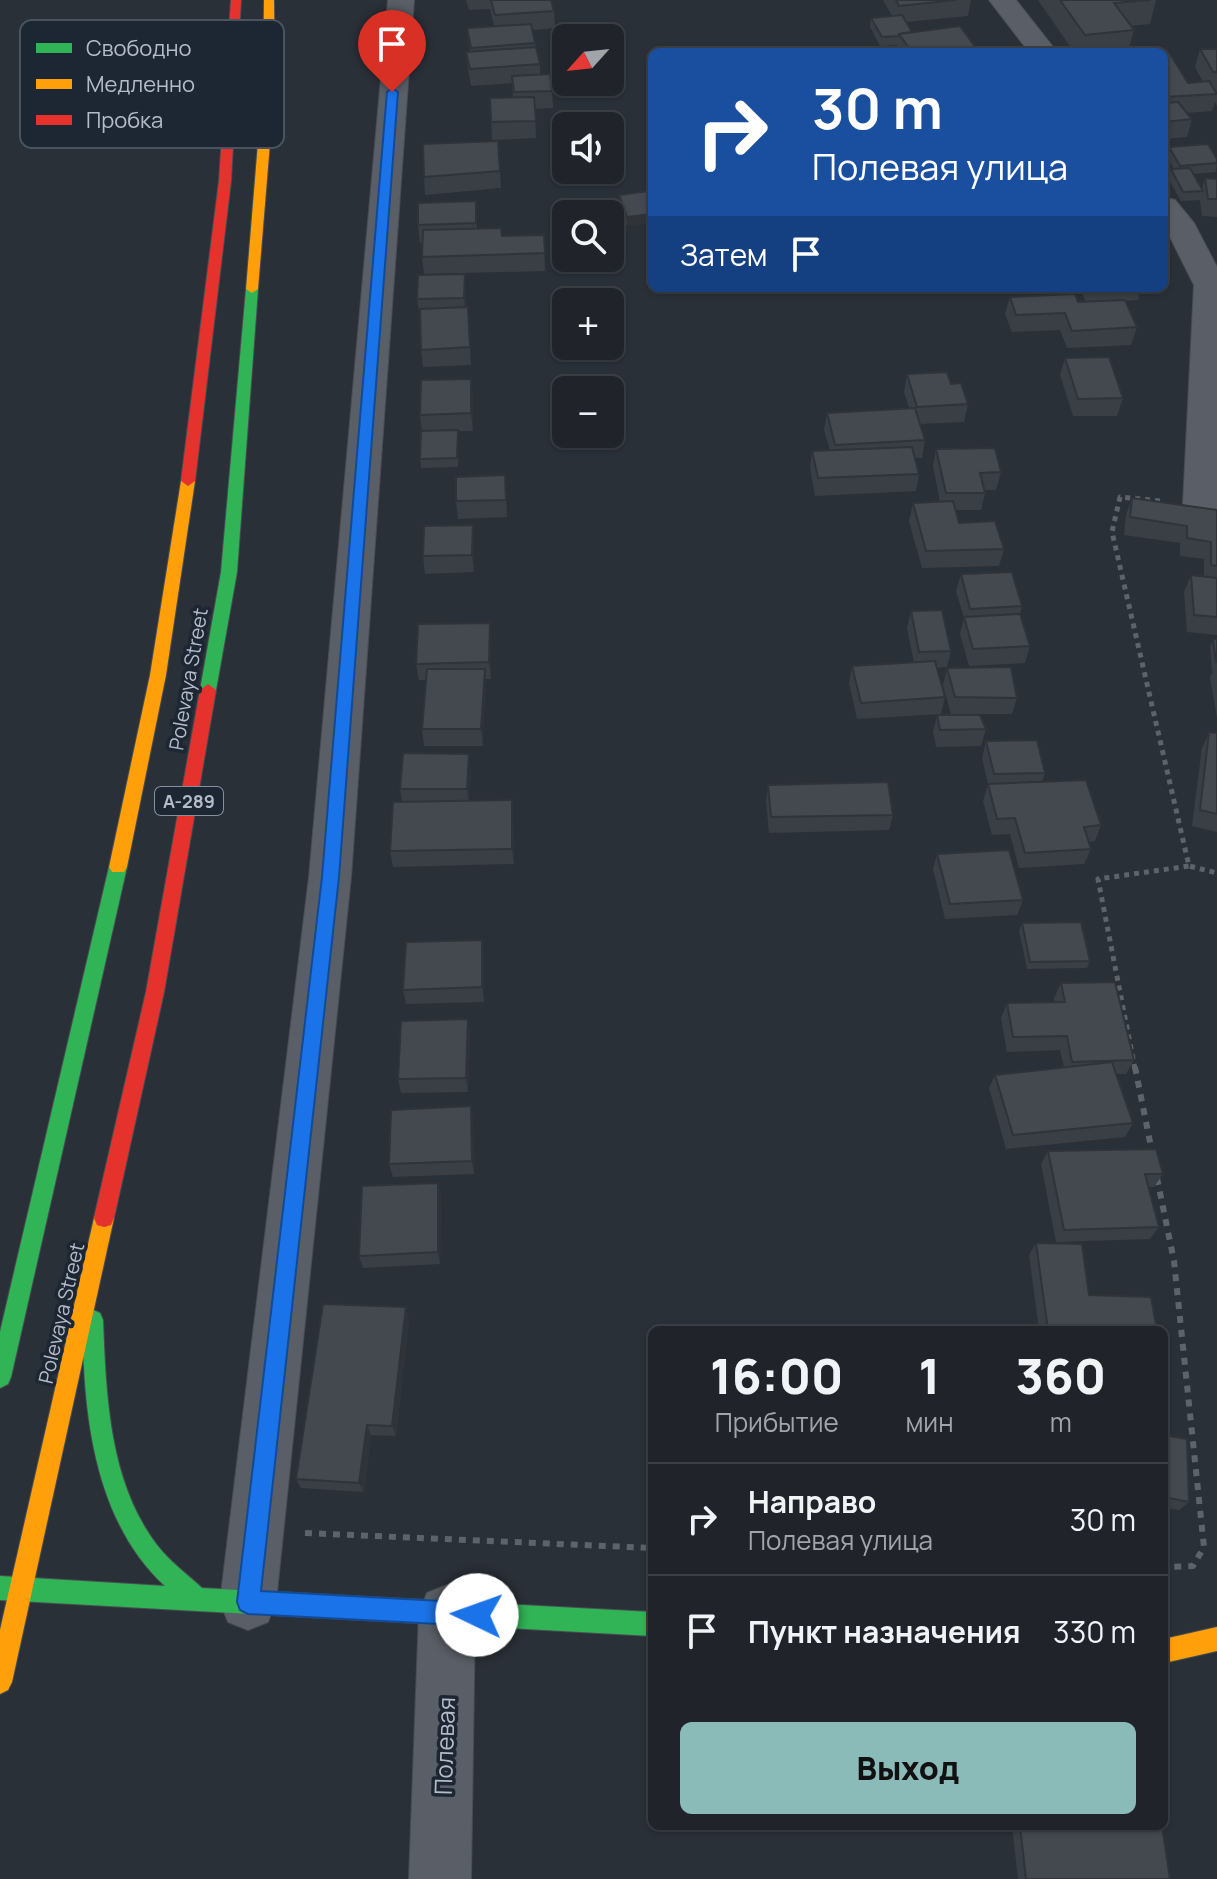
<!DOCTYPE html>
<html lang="ru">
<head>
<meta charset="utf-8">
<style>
	body { margin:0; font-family:Manrope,sans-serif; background:#282c32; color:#f1f3f6; height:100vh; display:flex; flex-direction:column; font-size:30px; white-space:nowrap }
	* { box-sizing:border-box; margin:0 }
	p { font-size:26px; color:#a2a4a8 }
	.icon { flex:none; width:44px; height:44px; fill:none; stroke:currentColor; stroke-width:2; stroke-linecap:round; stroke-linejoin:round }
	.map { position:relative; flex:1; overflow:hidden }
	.side { position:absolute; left:648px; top:1326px; width:520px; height:504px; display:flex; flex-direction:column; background:#20242a; border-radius:12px; box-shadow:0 2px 6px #0004,0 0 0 2px #3d4147 }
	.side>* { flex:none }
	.top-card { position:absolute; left:648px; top:48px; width:520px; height:244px; border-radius:12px; box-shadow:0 2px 6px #0004,0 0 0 2px #3d4147; background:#1a4fa0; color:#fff; overflow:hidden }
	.needle { width:52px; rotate:243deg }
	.fabs { position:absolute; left:552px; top:24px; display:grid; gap:16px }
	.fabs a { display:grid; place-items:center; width:72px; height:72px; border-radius:12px; background:#20242a; box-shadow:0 2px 6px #0004,0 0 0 2px #3d4147; font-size:40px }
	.pin { position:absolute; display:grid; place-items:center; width:68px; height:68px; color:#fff; margin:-82px -34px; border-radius:50% 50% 50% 0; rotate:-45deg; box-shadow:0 0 8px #0007 }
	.pin .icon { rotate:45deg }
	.me { position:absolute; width:88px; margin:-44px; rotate:273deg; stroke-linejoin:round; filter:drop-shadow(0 0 6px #0008) }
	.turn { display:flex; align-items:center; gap:28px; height:168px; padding:0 32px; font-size:36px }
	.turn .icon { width:104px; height:104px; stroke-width:2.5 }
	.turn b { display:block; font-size:56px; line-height:68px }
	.then { display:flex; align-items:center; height:76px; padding:0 32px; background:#0003; gap:16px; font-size:30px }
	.eta { display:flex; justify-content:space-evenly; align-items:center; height:136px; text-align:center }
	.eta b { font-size:48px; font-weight:800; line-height:56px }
	.button { display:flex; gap:16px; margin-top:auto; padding:16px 32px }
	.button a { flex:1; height:92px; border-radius:12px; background:#8bbbb9; color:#111; font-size:32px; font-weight:800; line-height:92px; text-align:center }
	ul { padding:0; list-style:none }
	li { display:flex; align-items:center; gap:24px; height:112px; padding:0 32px; border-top:2px solid #3d4147 }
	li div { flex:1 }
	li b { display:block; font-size:30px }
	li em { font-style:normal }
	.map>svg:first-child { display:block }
</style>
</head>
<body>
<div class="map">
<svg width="1217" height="1879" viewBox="0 0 1217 1879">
	<rect width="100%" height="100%" fill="#2a3038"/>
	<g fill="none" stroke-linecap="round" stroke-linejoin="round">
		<defs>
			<g id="street">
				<polygon points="388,0 414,0 351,877 276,1602 268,1622 248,1630 228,1622 220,1602 309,877"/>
				<polygon points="989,0 1016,0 1057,52 1029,52"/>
				<polygon points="1164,197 1175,200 1194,223 1217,267 1217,519 1188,513 1183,504 1194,285 1164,225"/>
				<polygon points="447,1585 467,1593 475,1613 471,1879 409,1879 419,1613 427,1593"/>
			</g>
			<g id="fast">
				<polygon points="252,285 258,289 237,572 216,690 208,696 200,690 221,572 246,289"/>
				<polygon points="118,860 124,862 127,867 11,1377 8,1384 0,1388 0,1332 109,867 112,862"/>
				<path d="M93 1310 100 1313 103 1320C106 1396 109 1482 157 1545 169 1561 187 1574 202 1588L652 1612V1636L0 1600V1576L165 1586C105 1531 88 1445 84 1367 83 1350 79 1328 86 1313Z"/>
			</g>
			<g id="slow">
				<polygon points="264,0 274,0 275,82 258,289 252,293 246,289 263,82"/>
				<polygon points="188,476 195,481 166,675 127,867 124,872 112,872 109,867 150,675 181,481"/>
				<polygon points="104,1209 111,1211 114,1218 12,1682 8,1690 0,1694 0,1630 94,1218 97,1211"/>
				<polygon points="1217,1627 1217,1651 1164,1663 1164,1639"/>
			</g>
			<g id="jam">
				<polygon points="231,0 241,0 231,181 195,481 188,486 181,481 219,181"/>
				<polygon points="208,684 216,690 164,992 114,1218 111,1225 104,1227 97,1225 94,1218 146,992 200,690"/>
			</g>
		</defs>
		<use href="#street" stroke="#484c53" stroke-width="2"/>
		<use href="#fast" stroke="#484c53" stroke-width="2"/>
		<use href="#slow" stroke="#484c53" stroke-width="2"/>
		<use href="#jam" stroke="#484c53" stroke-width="2"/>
		<g stroke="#5d636a" stroke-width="5" stroke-dasharray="5 5" stroke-linecap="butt">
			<polyline points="1160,501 1120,497 1112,532 1189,866 1217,873"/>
			<polyline points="1135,1069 1098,879 1189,866"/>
		</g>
		<g stroke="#5d636a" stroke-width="6" stroke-dasharray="7 7" stroke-linecap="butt">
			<polyline points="1135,1067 1152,1152"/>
			<polyline points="1157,1178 1174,1261 1204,1547 1193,1566 1164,1567"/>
			<polyline points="305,1533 652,1548"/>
		</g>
		<use href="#street" fill="#5a5e66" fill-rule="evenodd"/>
		<use href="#fast" fill="#30b455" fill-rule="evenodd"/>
		<use href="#slow" fill="#ff9f0a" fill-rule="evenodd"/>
		<use href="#jam" fill="#e5322d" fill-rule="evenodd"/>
	</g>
	<g fill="#3a3f45">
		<polygon points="466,0 551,0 554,11 555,28 532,30 540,64 540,75 552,91 553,108 535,109 536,138 492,140 490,98 513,98 512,83 471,86 468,69 466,52 470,52 467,28 494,26 490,9 469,10"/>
		<polygon points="883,0 971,0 968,16 906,22 912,32 976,52 897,52 897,45 880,46 870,27 871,18 892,16"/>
		<polygon points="1038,0 1156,0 1150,24 1130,26 1134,30 1128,52 1167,49 1188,83 1203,82 1195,67 1200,49 1217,49 1217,106 1215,102 1212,111 1187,113 1192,119 1187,137 1164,139 1164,52 1074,52"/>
		<polygon points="498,141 501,188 425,195 424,177"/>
		<polygon points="1169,147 1217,163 1216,172 1193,174 1202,189 1205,178 1217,179 1217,217 1202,216 1200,200 1181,201 1168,178 1171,169 1174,169 1166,155"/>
		<polygon points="649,191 627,226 619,204 619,195"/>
		<polygon points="476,201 477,228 502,236 544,235 545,271 424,274 422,257 423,243 420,243 418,225"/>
		<polygon points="1080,288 1141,288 1138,300 1125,301 1137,327 1131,345 1067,348 1060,330 1012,332 1005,314 1010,297 1086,302"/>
		<polygon points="466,292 466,307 469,325 471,365 423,367 421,350 420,317 417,299"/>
		<polygon points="1065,358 1123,398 1117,416 1073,416 1060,375"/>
		<polygon points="907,374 951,384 968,404 964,422 920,424 925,440 922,458 915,458 919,474 916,491 815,496 810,468 812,451 830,450 824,430 827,413 909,408 904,392"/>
		<polygon points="473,396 473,431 458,431 458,467 421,468 420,459 422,431 420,415"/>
		<polygon points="936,449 1001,472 996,490 984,490 985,493 981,510 956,510 959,523 1004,549 999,566 922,568 909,521 913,503 940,502 933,466"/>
		<polygon points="505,475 507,517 458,519 456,501"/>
		<polygon points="1132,498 1217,510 1217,635 1187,632 1184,592 1191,575 1204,577 1204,559 1180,556 1180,543 1124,535 1126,515"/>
		<polygon points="474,542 474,572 425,574 423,556"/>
		<polygon points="961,574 1022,606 1020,614 1030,646 1025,663 969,666 960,634 964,618 956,591"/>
		<polygon points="911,611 951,651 947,667 937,668 945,697 941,714 857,719 849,683 852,666 914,663 907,628"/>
		<polygon points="490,623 491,640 491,679 485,679 483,746 424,746 422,729 426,680 419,680 416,664"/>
		<polygon points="1213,639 1217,639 1217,718 1210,677 1213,671 1212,671 1210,647"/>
		<polygon points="947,668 1017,698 1012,714 951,714 943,685"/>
		<polygon points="937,715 986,729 981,746 936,747 933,732"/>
		<polygon points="1209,732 1217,733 1217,832 1192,826 1202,748"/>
		<polygon points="986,741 1045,773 1042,782 1101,825 1095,841 1089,842 1091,849 1084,864 1019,868 1010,834 992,835 983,801 988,784 982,758"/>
		<polygon points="471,770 469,800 513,816 514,864 393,867 390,851 402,802 400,789"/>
		<polygon points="768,785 893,815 889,830 769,833 766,801"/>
		<polygon points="937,854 1023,900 1017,915 945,919 933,869"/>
		<polygon points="1022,923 1090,961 1087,968 1027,969 1019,931"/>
		<polygon points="482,940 484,955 484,1002 406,1004 403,990"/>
		<polygon points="1061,983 1134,1060 1126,1074 1116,1074 1133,1123 1125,1137 1006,1149 989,1088 995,1075 1064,1067 1060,1050 1007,1052 1001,1018 1007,1003 1055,1002 1054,998"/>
		<polygon points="468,1019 470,1033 468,1092 401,1093 398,1079"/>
		<polygon points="471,1106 473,1119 474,1174 393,1177 389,1164"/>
		<polygon points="1048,1151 1163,1174 1154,1187 1149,1187 1159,1227 1150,1239 1056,1242 1041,1164"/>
		<polygon points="438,1183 441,1196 440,1264 363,1268 359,1256"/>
		<polygon points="1036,1243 1089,1295 1157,1330 1039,1330 1029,1255"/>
		<polygon points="409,1319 396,1436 371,1435 364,1492 301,1488 296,1479"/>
		<polygon points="1164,1435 1189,1502 1179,1510 1164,1508"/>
		<polygon points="1012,1826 1162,1826 1170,1879 1018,1879"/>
	</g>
	<g fill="#303338">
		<polygon points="976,48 976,52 948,52"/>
		<polygon points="652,214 652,223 627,226 627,217"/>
		<polygon points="465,274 466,292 465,316 464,298"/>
		<polygon points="471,379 473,396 473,431 471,413"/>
		<polygon points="473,525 474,542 474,572 472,555"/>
		<polygon points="490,623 491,640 491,679 489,662"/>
		<polygon points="485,669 486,686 483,746 481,729"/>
		<polygon points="469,754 471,770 469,805 467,789"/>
		<polygon points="512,800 513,816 514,864 512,849"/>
		<polygon points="482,940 484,955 484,1002 482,987"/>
		<polygon points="468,1019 470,1033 468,1092 466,1078"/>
		<polygon points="471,1106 473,1119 474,1174 472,1161"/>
		<polygon points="438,1183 441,1196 440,1264 438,1252"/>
		<polygon points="406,1307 409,1319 396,1436 392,1426"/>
		<polygon points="367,1425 371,1435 364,1492 359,1483"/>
	</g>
	<g fill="#444950" stroke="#303338" stroke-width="2">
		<polygon points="491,0 551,0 554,11 495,15"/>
		<polygon points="896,0 956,0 899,6"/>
		<polygon points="1060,0 1150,0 1114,3 1134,30 1085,35"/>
		<polygon points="902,15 912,32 899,34 899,36 882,37 871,18"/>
		<polygon points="531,24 535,43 471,48 467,28"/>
		<polygon points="960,26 976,48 948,52 912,52 899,34"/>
		<polygon points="536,47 540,64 470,69 466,52"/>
		<polygon points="1167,49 1188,83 1209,81 1217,94 1164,97 1164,52 1123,52"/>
		<polygon points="1200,49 1217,49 1217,72 1213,72"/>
		<polygon points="550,74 552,91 514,92 512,76"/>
		<polygon points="534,97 536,121 491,122 490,98"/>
		<polygon points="1178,102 1192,119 1164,122 1164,103"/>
		<polygon points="498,141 500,171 424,177 423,144"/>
		<polygon points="1208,144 1217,159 1217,163 1180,166 1169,147"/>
		<polygon points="1190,168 1203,191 1183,192 1171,169"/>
		<polygon points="1205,178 1217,179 1217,199 1208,199"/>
		<polygon points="649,191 652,198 652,214 627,217 619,195"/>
		<polygon points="476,201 476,223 418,225 418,203"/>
		<polygon points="501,228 502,236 544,235 545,253 422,257 423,230"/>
		<polygon points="465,274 464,298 417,299 418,275"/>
		<polygon points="1075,294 1078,302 1125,300 1137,327 1072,331 1065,313 1016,315 1010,297"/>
		<polygon points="468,307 470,347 421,350 420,309"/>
		<polygon points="1109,357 1123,398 1078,399 1065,358"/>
		<polygon points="947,372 951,384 961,383 968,404 917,407 907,374"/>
		<polygon points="471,379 471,413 420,415 421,380"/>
		<polygon points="915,408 925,440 835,445 827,413"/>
		<polygon points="458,430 457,458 420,459 421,431"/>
		<polygon points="912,447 919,474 818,478 812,451"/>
		<polygon points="995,448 1001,472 980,473 985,493 946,493 936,449"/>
		<polygon points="505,475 506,500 456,501 456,477"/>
		<polygon points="1132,498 1217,510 1217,566 1211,565 1211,542 1187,538 1187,526 1130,517"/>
		<polygon points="953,501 959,523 995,521 1004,549 926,551 913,503"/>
		<polygon points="473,525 472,555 423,556 424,526"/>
		<polygon points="1012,572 1022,606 970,609 961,574"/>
		<polygon points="1191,575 1217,578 1217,617 1194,615"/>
		<polygon points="942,610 951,651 919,652 911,611"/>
		<polygon points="1020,614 1030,646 973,649 964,617"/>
		<polygon points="490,623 489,662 416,664 418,624"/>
		<polygon points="1213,639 1217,639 1217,662 1216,662"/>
		<polygon points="935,661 945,697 861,703 852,666"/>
		<polygon points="1011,667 1017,698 955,697 947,668"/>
		<polygon points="427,669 485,669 481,729 422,729"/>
		<polygon points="937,715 980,715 986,729 940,730"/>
		<polygon points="1209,732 1217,733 1217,814 1200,810"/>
		<polygon points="1037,740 1045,773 994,774 986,741"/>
		<polygon points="403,753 469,754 467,789 400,789"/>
		<polygon points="1086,780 1101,825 1084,827 1091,849 1025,853 1015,818 997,819 988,784"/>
		<polygon points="888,782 893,815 771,817 768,785"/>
		<polygon points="512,800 512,849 390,851 393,802"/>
		<polygon points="1009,850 1023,900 950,904 937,854"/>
		<polygon points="1081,922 1090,961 1030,962 1022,923"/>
		<polygon points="482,940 482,987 403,990 406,942"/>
		<polygon points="1115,982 1134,1060 1072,1062 1067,1036 1013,1037 1007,1003 1065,1002 1061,983"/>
		<polygon points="468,1019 466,1078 398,1079 401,1021"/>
		<polygon points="1112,1062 1133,1123 1013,1135 995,1075"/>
		<polygon points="471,1106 472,1161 389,1164 391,1110"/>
		<polygon points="1156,1149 1163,1174 1145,1174 1159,1227 1064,1230 1048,1151"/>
		<polygon points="438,1183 438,1252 359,1256 362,1186"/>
		<polygon points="1036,1243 1082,1244 1089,1295 1151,1297 1157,1330 1048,1330"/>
		<polygon points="323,1304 406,1307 392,1426 367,1425 359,1483 296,1479"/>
		<polygon points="1164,1435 1187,1439 1189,1502 1164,1497"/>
		<polygon points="1020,1826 1162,1826 1170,1879 1026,1879"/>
	</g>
	<polygon fill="#1a73e8" stroke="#114b97" stroke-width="2" points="392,88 398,92 339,877 261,1591 477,1603 485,1606 488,1615 485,1623 477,1626 248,1614 240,1610 237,1602 322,877 387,92"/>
	<g text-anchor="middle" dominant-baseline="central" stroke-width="7" stroke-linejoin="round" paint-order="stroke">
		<rect fill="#1d2633" stroke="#878f9c" stroke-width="2" x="155" y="787" width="68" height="28" rx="6"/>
		<g font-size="18" font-weight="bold" fill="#b4bcc9">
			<text x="189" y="801">А-289</text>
		</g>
		<g font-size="20" fill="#b4bcc9" stroke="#1d2633">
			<text transform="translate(188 679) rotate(-80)">Polevaya Street</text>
			<text transform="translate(61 1313) rotate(-77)">Polevaya Street</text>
		</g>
		<g font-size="24" fill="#b4bcc9" stroke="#1d2633">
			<text transform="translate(444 1746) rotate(-88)">Полевая</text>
		</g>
	</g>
	<rect x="20" y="20" width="264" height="128" rx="12" fill="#1d2633" stroke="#4a5360" stroke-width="2"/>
	<rect x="36" y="43" width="36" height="10" fill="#30b455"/>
	<rect x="36" y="79" width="36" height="10" fill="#ff9f0a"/>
	<rect x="36" y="115" width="36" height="10" fill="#e5322d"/>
	<g font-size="22" fill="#b4bcc9">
		<text x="86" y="56">Свободно</text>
		<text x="86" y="92">Медленно</text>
		<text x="86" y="128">Пробка</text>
	</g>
</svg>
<div class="fabs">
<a><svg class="needle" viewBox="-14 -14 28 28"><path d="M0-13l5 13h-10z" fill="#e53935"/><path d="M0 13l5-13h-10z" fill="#a2a4a8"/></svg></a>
<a><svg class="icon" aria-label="sound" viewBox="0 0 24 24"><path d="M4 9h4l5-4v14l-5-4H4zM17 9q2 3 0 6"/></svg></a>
<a><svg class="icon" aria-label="search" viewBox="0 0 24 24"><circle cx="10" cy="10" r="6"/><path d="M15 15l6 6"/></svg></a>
<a>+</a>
<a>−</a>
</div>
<div class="pin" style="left:392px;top:92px;background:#d93025"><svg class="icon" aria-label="arrive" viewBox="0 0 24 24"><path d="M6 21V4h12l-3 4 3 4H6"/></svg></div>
<svg class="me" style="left:477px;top:1615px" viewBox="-20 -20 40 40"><circle r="19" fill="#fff"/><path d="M0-13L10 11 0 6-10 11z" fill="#1a73e8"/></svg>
<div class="top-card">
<div class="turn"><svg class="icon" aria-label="right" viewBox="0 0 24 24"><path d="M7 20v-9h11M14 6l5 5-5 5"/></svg><div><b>30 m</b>Полевая улица</div></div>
<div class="then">Затем<svg class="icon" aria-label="arrive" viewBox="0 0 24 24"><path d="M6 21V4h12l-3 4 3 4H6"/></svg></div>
</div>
<section class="side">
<div class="eta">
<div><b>16:00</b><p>Прибытие</p></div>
<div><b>1</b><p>мин</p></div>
<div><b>360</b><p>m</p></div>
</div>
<ul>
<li><svg class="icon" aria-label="right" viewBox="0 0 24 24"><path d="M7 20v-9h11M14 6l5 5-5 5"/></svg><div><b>Направо</b><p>Полевая улица</p></div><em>30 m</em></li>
<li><svg class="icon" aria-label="arrive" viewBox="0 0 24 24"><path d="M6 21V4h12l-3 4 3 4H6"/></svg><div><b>Пункт назначения</b></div><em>330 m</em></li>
</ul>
<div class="button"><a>Выход</a></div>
</section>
</div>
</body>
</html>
